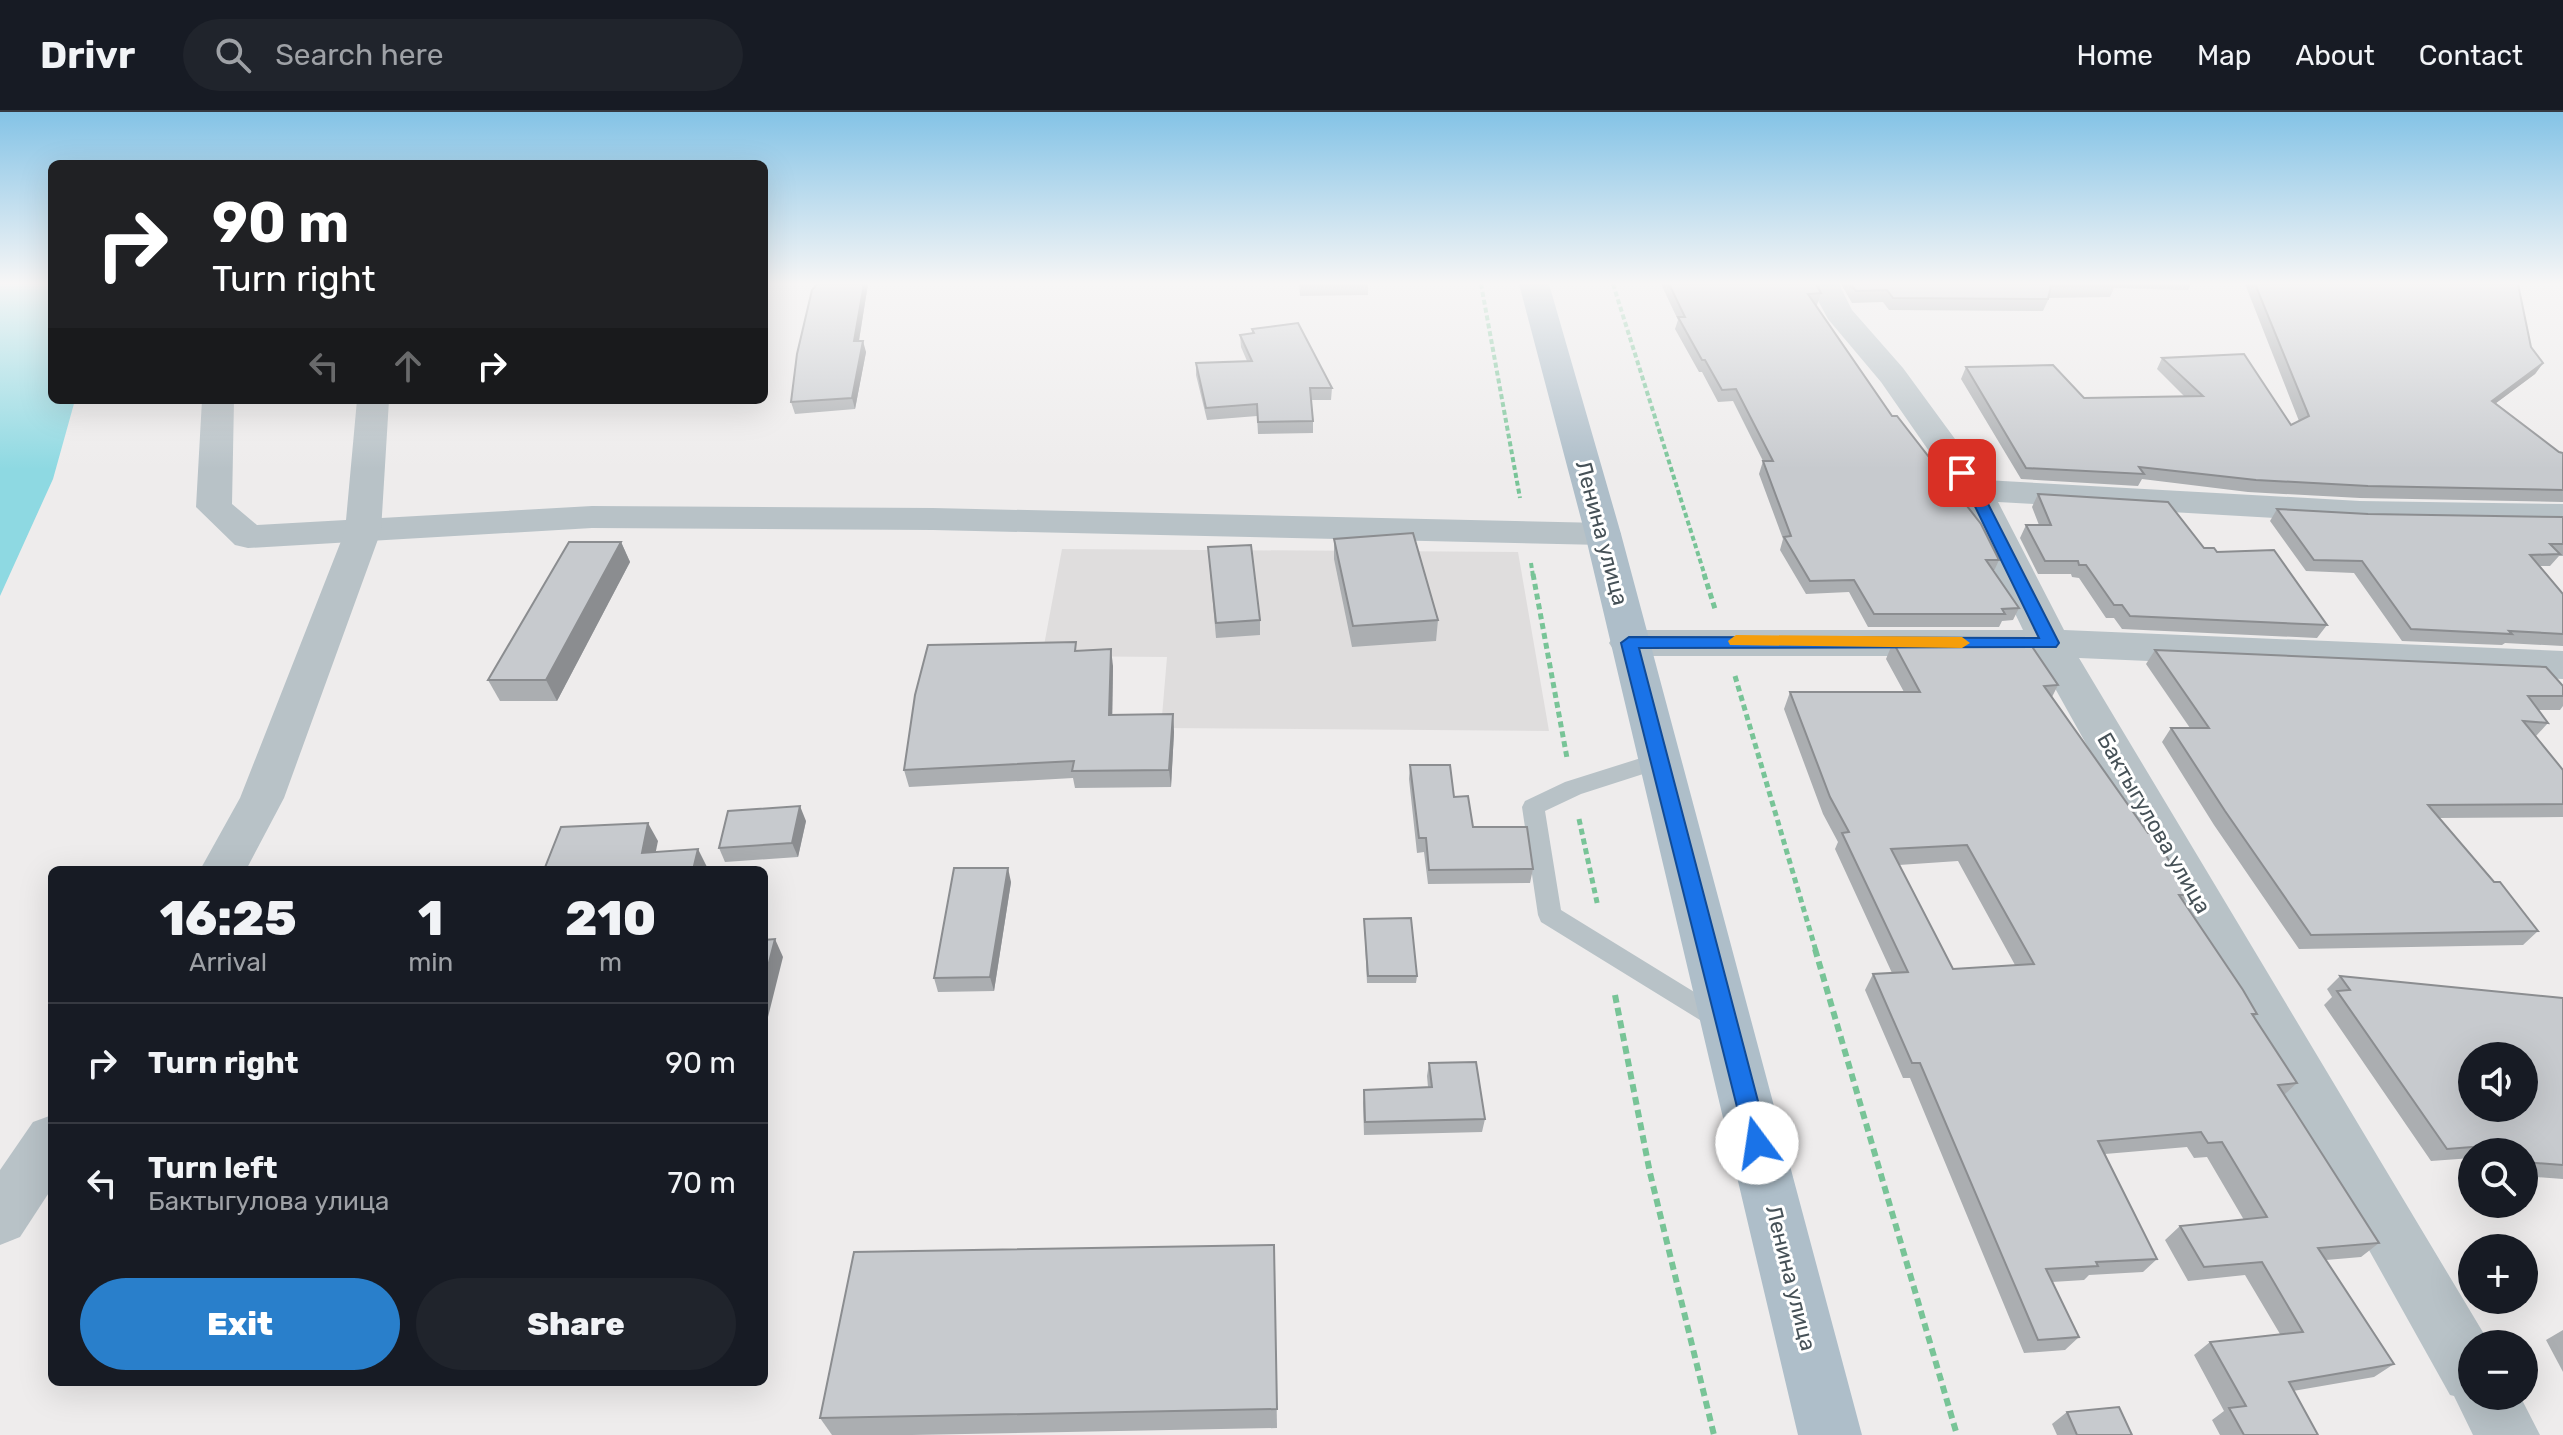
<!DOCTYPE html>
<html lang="en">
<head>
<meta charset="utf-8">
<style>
	body { margin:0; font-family:Rubik,sans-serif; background:#20242c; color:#f1f3f6; height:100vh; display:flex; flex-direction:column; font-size:30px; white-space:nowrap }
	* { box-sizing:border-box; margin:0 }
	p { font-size:26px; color:#9ea1a6 }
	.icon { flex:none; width:44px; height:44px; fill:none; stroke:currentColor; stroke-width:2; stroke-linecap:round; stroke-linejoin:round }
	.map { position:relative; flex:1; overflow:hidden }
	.side { position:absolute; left:48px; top:754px; width:720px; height:520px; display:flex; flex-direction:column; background:#171b24; border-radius:12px; box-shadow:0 8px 32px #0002 }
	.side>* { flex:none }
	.hud { position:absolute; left:48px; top:48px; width:720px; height:244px; border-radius:12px; box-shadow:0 8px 32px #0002; background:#202124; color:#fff; overflow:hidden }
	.fabs { position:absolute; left:2458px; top:930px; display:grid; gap:16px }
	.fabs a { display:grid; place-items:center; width:80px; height:80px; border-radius:50%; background:#171b24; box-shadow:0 8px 32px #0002; font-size:40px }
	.pin { position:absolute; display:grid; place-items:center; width:68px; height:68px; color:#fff; margin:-34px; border-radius:16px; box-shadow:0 4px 12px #0006 }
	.me { position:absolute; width:88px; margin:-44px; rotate:346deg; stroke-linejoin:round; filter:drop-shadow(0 0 6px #0008) }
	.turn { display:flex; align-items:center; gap:28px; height:168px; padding:0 32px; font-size:36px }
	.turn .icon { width:104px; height:104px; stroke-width:2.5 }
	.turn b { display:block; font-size:56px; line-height:68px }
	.lanes { display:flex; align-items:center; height:76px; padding:0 32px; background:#0003; justify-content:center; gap:40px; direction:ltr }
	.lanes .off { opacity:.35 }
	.eta { display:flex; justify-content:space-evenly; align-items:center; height:136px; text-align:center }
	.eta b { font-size:48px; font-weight:800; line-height:56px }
	.action { display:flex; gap:16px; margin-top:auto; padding:16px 32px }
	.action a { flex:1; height:92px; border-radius:48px; background:#297fcb; color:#fff; font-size:32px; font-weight:800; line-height:92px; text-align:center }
	.action a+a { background:#20242c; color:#f1f3f6 }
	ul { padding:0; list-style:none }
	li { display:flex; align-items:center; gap:24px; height:120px; padding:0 32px; border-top:2px solid #363941 }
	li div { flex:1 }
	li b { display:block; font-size:30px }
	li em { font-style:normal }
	header { display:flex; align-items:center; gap:48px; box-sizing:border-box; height:112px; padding:0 40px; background:#171b24; border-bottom:2px solid #363941 }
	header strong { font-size:38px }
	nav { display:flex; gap:44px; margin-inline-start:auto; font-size:28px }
	.search { width:560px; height:72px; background:#20242c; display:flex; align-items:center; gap:20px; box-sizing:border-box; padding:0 28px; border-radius:44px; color:#9ea1a6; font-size:30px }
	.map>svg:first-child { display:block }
</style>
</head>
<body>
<header>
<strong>Drivr</strong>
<div class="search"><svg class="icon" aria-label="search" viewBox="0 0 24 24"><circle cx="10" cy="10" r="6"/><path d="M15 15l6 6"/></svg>Search here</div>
<nav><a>Home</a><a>Map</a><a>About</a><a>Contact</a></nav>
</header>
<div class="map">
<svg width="2563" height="1323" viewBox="0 0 2563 1323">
	<rect width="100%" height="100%" fill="#eeecec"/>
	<polygon fill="#dfdddd" points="1062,437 1518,440 1549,619 1161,616 1167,545 1042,544"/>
	<polygon fill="#8ed9e2" points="0,172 52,172 52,288 75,288 53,367 0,484"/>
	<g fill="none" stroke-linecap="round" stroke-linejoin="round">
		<g stroke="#78c497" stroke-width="4" stroke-dasharray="5 3" stroke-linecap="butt">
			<polyline points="1481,172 1520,386"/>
			<polyline points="1613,172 1705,464"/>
			<polyline points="1531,451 1533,464"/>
		</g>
		<g stroke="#78c497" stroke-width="5" stroke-dasharray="6 4" stroke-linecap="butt">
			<polyline points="1533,462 1567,646"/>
			<polyline points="1704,462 1715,497"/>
			<polyline points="1735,564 1816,839"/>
			<polyline points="1579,707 1598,795"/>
		</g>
		<g stroke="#78c497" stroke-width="6" stroke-dasharray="8 5" stroke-linecap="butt">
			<polyline points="1815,837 1957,1323"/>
			<polyline points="1615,883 1650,1061 1714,1323"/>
		</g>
		<polygon fill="#b8c2c7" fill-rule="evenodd" points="1660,640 1668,642 1671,648 1668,654 1581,682 1545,699 1561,798 1730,902 1734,910 1730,918 1721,921 1541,810 1538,803 1522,695 1525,689 1565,670"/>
		<g fill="#b8c2c7" fill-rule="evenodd">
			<polygon points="1809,172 1839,172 1852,198 1903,256 1985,368 2360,389 2563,392 2563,414 2360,411 1998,390 2064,518 2563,539 2563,567 2079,546 2490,1232 2472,1232 2472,1284 2520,1284 2540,1323 2473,1323 2454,1284 2450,1283 2037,544 1629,544 1615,540 1609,531 1615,522 1629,518 2023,518 1956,378 1881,270 1828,207"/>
			<polygon points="202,288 234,288 232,392 257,413 592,394 933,396 1603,411 1616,414 1621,422 1616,430 1603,433 933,418 592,416 248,436 235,433 196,395"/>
		</g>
		<g fill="#b8c2c7" fill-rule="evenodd">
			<polygon points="357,288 389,288 381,419 284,686 246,758 200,758 240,686 345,419"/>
			<polygon points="52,1003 52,1076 20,1125 0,1133 0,1058 33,1010"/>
		</g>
		<polygon fill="#aebec9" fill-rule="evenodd" points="1519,172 1549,172 1621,422 1862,1323 1798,1323 1585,422"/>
	</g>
	<g fill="#abaeb1" fill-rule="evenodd">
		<polygon points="817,172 868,172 859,229 866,240 855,297 795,302 791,290"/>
		<polygon points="1299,172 1368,172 1368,183 1300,184"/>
		<polygon points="1661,172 1816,172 1821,181 1817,193 1815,193 1892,304 1999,448 1994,459 2019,496 2013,508 2002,509 1999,515 1868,515 1849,480 1806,482 1780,438 1783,427 1759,362 1763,349 1733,289 1718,290 1702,260 1699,260 1675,217 1678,208"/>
		<polygon points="1841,172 2191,172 2188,178 2114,176 2110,185 2049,186 2043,199 1889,198 1883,190 1852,191"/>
		<polygon points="2245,172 2518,172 2531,235 2543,251 2535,262 2496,291 2559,340 2563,341 2563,390 2360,386 2248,380 2142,367 2138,374 2021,367 1961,267 1966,255 2084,286 2185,285 2157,257 2162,246 2291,313 2299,309"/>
		<polygon points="1252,217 1332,276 1331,288 1311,288 1313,309 1313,321 1258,322 1257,304 1207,308 1196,263 1196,251 1247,249 1241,235 1240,223 1252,222"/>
		<polygon points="2038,382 2217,440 2327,513 2317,526 2122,517 2114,506 2106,506 2079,466 2072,465 2071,462 2038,462 2020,426 2026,413 2039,413 2032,395"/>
		<polygon points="2277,397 2368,402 2563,405 2563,444 2559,444 2550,454 2540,454 2563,482 2563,534 2505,531 2502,533 2402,529 2354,461 2306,459 2270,409"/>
		<polygon points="1334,427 1438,508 1436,529 1352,535 1334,447"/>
		<polygon points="621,430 630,450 557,589 500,589 488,568"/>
		<polygon points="1208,435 1260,508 1260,523 1216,526"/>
		<path d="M1893 530 2058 573 2052 585 2189 783 2183 790 2257 902 2254 905 2297 971 2284 983 2379 1131 2361 1145 2326 1148 2394 1252 2374 1265 2293 1279 2318 1323H2220L2212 1308 2224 1299 2194 1243 2210 1230 2280 1222 2245 1163 2188 1169 2165 1128 2180 1114 2244 1108 2207 1045 2194 1046 2187 1035 2105 1042 2157 1147 2143 1160 2089 1163 2084 1168 2052 1170 2079 1225 2065 1238 2024 1241 1910 966H1903L1865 878 1873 862 1892 861 1835 737 1838 730 1823 702 1784 597 1790 580H1904L1886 547ZM1958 749 2015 853 1953 857 1899 753Z"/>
		<polygon points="1077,538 1113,554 1112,603 1173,602 1174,620 1171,675 1075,676 1073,666 909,675 904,658"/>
		<polygon points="2155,538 2563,584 2563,594 2560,598 2538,598 2548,611 2536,624 2563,658 2563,705 2439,706 2538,819 2523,833 2299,837 2214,713 2162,630 2171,616 2190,616 2146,552"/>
		<polygon points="1410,653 1454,685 1473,715 1533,757 1530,771 1428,772 1424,740 1417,741 1409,667"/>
		<polygon points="806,709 798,745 725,750 719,736"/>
		<polygon points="1011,770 994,879 938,880 934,866"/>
		<polygon points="1364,807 1417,864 1416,871 1367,871"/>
		<polygon points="2340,864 2563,886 2563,1067 2524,1064 2524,1040 2472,1040 2472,1046 2431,1049 2324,893 2332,885 2327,877"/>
		<polygon points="1429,951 1485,1007 1482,1020 1364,1023 1363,991 1364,978 1428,975 1427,964"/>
		<polygon points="1274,1133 1277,1316 912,1323 832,1323 820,1306"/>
		<polygon points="2563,1218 2563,1260 2546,1228"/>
		<polygon points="2067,1300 2132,1323 2057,1323 2052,1312"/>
	</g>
	<g fill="#8b8d90">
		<polygon points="864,172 868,172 857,240 854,229"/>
		<polygon points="863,229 866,240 855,297 852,286"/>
		<polygon points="2543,251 2535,262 2484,300 2492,289"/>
		<polygon points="621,430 630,450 557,589 546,568"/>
		<polygon points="1111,537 1113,554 1112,620 1109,603"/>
		<polygon points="1173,602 1174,620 1171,675 1169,658"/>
		<polygon points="800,694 806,709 798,745 792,731"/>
		<polygon points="648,711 658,729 652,758 642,741"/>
		<polygon points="698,737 707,755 706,758 693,758"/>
		<polygon points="1008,756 1011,770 994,879 990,865"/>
		<polygon points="775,827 783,845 764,921 764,870"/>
	</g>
	<g fill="#c7cace" stroke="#8b8d90" stroke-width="2" fill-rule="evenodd">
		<polygon points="817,172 864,172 854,229 863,229 852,286 791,290 797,242 812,178"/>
		<polygon points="1669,172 1816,172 1821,181 1808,182 1892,304 1897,304 1981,412 1999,448 1986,448 2019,496 2002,497 2005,502 1874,502 1854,468 1810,469 1784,425 1791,424 1763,349 1773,349 1736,277 1722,278 1705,248 1702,248 1678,205 1685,205"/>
		<polygon points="1851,172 2115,172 2116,173 2051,174 2048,187 1893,186 1887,178 1856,179"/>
		<polygon points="2255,172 2518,172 2531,235 2543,251 2492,289 2559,340 2563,341 2563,378 2368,374 2256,368 2139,355 2144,362 2026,356 1966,255 2053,253 2084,286 2203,284 2162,246 2244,242 2291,313 2309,304"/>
		<polygon points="1298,211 1332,276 1310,276 1313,309 1258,310 1257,292 1206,296 1196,251 1252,249 1240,223 1254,221 1252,217"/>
		<polygon points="2038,382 2168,390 2204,436 2214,436 2217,440 2274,438 2327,513 2130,504 2122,493 2114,493 2086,453 2079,453 2078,449 2045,449 2026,413 2051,413"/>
		<polygon points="2277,397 2368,402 2563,405 2563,432 2550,432 2560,442 2530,443 2563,482 2563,522 2509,519 2512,522 2411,517 2362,449 2314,448"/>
		<polygon points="1413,421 1438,508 1353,514 1334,427"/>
		<polygon points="569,430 621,430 546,568 488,568"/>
		<polygon points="1251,433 1260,508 1216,511 1208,435"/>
		<polygon points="1076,530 1075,539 1111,537 1109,603 1173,602 1169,658 1072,659 1074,649 904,658 915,583 928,533"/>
		<path d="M1893 530H2029L2058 573 2044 574 2148 721H2153L2189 783H2179L2243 878 2257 902H2252L2297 971 2278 973 2379 1131 2318 1136 2394 1252 2289 1270 2318 1323H2244L2229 1296 2246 1294 2210 1230 2303 1220 2262 1150 2204 1155 2180 1114 2267 1105 2222 1030 2208 1031 2201 1020 2098 1029 2157 1147 2096 1150 2098 1154 2046 1157 2079 1225 2038 1228 1920 951H1912L1873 862 1908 860 1842 721 1849 720 1830 685 1790 580H1920ZM1967 733 2034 852 1953 857 1891 737Z"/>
		<polygon points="2155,538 2546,555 2563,574 2563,584 2528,584 2548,611 2523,609 2563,658 2563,692 2428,693 2494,770 2500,770 2538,819 2311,823 2225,699 2171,616 2209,616"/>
		<polygon points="1410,653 1450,653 1454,685 1468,684 1473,715 1527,715 1533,757 1429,758 1426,726 1419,726"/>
		<polygon points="800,694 792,731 719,736 728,699"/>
		<polygon points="648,711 642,741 698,737 693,758 544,758 561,715"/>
		<polygon points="954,756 1008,756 990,865 934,866"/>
		<polygon points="1411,806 1417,864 1368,864 1364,807"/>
		<polygon points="775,827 764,870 764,828"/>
		<path d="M2340 864 2563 886V1053L2524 1050V1040H2502L2497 1033 2447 1037 2337 879 2350 878ZM2472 944H2524V996H2472Z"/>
		<polygon points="1476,950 1485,1007 1365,1010 1364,978 1432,975 1429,951"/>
		<polygon points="1274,1133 1277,1297 820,1306 854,1140"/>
		<polygon points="2119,1295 2132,1323 2077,1323 2067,1300"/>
	</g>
	<linearGradient id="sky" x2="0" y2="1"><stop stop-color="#84c3e6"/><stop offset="0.48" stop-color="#f7f6f6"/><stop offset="1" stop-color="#f7f6f6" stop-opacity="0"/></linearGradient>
	<rect width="2563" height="357" fill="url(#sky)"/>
	<polygon fill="#1a73e8" stroke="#114b97" stroke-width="2" points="1962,357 1968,358 1981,378 2059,531 2056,535 1639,536 1769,1031 1765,1038 1757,1041 1749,1038 1746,1031 1621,531 1629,525 2039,526 1967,378 1955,361"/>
	<polygon fill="#f59e0b" points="1736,523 1962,525 1970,531 1962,536 1730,533 1728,529"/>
	<g text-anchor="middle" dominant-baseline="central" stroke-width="6" stroke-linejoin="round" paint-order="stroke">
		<g font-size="22" fill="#465157" stroke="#fff">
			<text transform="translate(1602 421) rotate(75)">Ленина улица</text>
			<text transform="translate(2154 711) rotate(60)">Бактыгулова улица</text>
			<text transform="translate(1791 1166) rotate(76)">Ленина улица</text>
		</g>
	</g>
</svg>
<div class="fabs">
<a><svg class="icon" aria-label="sound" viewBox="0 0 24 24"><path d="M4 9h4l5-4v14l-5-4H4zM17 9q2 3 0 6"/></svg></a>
<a><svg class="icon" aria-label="search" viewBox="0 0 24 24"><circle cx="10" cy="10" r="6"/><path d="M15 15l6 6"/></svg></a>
<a>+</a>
<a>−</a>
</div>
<div class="pin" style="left:1962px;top:361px;background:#d93025"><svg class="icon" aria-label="arrive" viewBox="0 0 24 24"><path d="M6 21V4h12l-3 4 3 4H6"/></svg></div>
<svg class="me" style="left:1757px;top:1031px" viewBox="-20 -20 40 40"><circle r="19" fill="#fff"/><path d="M0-13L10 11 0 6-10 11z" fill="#1a73e8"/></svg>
<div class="hud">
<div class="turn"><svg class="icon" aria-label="right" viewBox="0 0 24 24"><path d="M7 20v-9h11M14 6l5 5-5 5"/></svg><div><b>90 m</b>Turn right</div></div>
<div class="lanes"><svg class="icon off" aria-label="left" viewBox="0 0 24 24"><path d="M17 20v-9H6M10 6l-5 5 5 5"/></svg><svg class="icon off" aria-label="ahead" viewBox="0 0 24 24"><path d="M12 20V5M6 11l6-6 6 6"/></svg><svg class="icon" aria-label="right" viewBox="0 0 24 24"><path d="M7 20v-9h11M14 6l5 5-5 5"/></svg></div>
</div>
<section class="side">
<div class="eta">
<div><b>16:25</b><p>Arrival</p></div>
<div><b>1</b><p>min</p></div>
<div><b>210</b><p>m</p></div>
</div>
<ul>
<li><svg class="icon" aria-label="right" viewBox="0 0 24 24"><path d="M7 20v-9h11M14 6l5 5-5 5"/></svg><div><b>Turn right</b></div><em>90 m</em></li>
<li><svg class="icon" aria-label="left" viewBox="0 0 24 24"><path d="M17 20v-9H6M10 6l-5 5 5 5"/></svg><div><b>Turn left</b><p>Бактыгулова улица</p></div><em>70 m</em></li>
</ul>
<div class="action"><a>Exit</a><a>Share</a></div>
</section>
</div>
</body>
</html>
